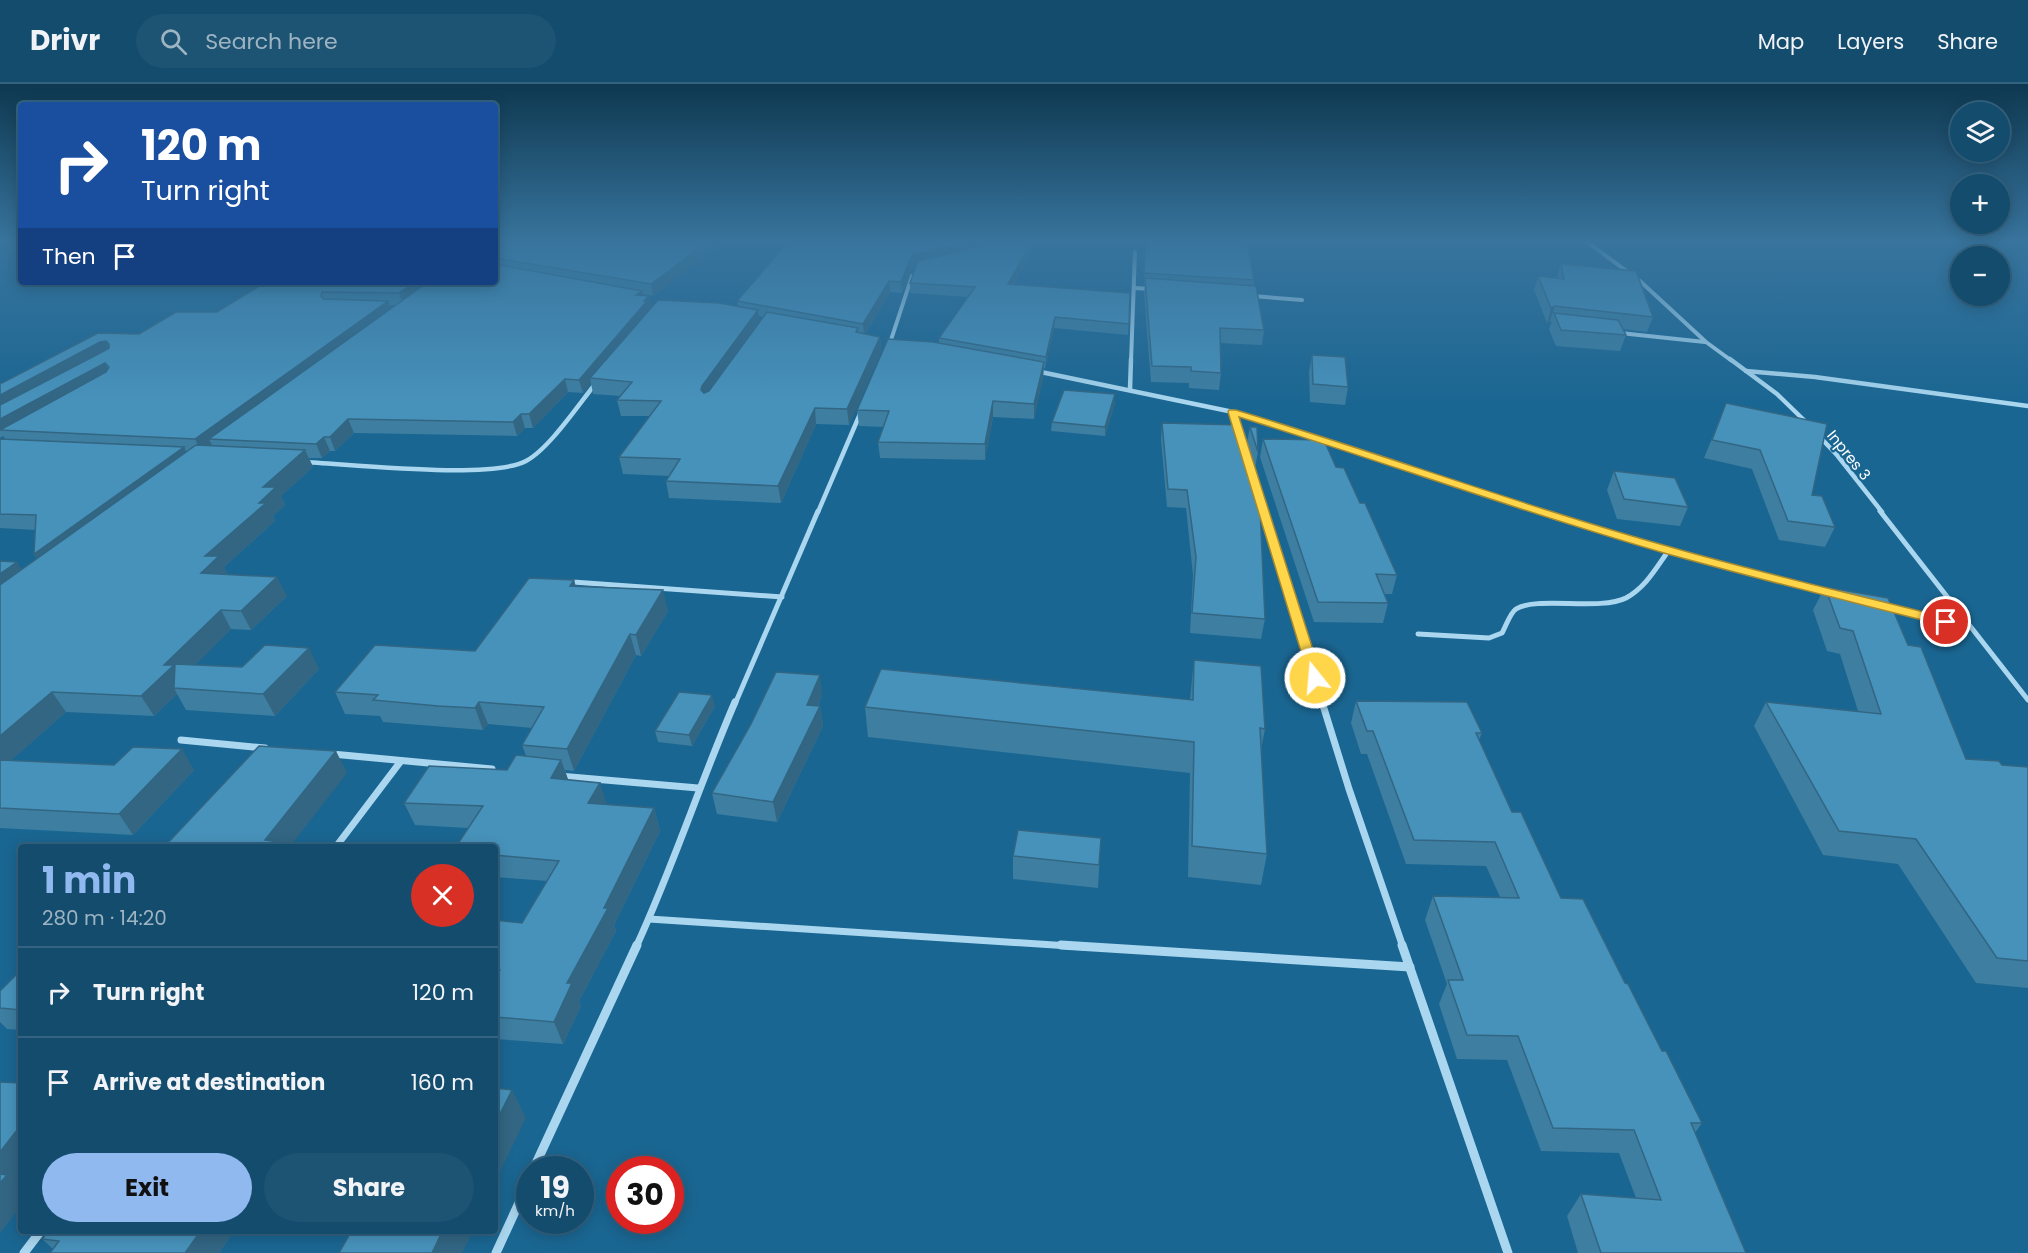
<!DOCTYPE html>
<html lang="en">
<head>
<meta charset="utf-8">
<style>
	body { margin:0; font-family:Poppins,sans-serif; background:#1d5373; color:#f1f3f6; height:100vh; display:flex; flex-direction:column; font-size:22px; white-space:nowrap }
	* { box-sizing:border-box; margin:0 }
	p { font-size:20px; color:#9db4c2 }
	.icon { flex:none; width:33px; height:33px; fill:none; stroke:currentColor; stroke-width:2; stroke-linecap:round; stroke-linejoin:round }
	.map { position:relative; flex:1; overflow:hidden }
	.details { position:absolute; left:18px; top:760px; width:480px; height:390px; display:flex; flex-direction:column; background:#144c6e; border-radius:6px; box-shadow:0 3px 15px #0003,0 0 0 2px #336381 }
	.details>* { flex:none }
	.top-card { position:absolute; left:18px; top:18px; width:480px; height:183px; border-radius:6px; box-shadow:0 3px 15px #0003,0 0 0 2px #336381; background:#1a4fa0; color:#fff; overflow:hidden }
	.buttons { position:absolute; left:1950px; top:18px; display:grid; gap:12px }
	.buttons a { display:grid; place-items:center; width:60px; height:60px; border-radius:50%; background:#144c6e; box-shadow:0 3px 15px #0003,0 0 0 2px #336381; font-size:30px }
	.speed { position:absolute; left:516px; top:1072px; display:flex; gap:12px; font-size:30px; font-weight:700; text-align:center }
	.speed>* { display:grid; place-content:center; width:78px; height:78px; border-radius:50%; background:#144c6e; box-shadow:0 3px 15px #0003,0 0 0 2px #336381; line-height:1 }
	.speed small { font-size:15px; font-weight:400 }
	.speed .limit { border:9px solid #d22; background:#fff; color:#111 }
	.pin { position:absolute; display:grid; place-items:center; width:51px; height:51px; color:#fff; margin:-26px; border:3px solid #fff; border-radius:50%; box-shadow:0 2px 6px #0007 }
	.me { position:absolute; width:66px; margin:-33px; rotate:343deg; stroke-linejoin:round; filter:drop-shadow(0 0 4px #0008) }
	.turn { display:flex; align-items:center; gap:21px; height:126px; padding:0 24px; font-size:27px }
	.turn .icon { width:78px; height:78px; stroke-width:2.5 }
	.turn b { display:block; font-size:42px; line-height:51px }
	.then { display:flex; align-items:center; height:57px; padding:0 24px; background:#0003; gap:12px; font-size:22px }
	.round { display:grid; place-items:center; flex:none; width:63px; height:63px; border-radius:32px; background:#1d5373 }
	.head { display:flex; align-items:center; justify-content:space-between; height:102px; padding:0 24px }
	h1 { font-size:36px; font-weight:700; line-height:45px; color:#90b9f0 }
	.button { display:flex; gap:12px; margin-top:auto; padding:12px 24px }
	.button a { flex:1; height:69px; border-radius:36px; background:#90b9f0; color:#111; font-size:24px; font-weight:700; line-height:69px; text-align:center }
	.button a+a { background:#1d5373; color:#f1f3f6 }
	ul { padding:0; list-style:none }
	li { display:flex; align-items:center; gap:18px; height:90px; padding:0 24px; border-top:2px solid #336381 }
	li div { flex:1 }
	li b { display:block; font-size:22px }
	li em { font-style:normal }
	header { display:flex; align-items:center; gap:36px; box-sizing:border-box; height:84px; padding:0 30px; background:#144c6e; border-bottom:2px solid #336381 }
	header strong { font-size:28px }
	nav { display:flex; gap:33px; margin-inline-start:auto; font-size:21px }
	.search { width:420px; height:54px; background:#1d5373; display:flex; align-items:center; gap:15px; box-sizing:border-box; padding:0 21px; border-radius:33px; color:#9db4c2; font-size:22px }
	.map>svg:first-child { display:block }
</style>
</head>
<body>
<header>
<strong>Drivr</strong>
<div class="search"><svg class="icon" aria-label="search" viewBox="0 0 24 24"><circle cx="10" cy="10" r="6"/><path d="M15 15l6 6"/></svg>Search here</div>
<nav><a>Map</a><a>Layers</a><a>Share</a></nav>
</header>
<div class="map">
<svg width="2028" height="1169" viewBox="0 0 2028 1169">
	<rect width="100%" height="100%" fill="#1a6692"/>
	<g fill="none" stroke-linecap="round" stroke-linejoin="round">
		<g stroke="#aad7ef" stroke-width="4">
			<polyline points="1586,157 1640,197 1706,258 1732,277"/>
			<polyline points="1134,204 1152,205"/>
			<polyline points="1252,212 1302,216"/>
			<polyline points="1620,249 1705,258"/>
			<polyline points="889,262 912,192"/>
			<polyline points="1131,277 1135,168"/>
		</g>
		<g stroke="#aad7ef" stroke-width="4.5">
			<polyline points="1730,275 1777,310 1809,341"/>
			<polyline points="1036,287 1233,328 1545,428"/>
			<polyline points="1746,287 1815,293 2028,322"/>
			<polyline points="1130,305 1131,275"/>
			<polyline points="1233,328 1239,348"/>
			<polyline points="1818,351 1837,371 1882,428"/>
			<path d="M303 378C349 380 490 396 526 377 549 365 579 320 596 299"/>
			<polyline points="1258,409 1264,428"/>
			<polyline points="818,428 860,330"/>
		</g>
		<g stroke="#aad7ef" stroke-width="5">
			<polyline points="1263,427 1323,620"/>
			<polyline points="1540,427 1669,466 1829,508"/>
			<polyline points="1880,427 2028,616"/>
			<polyline points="573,498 782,513"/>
			<polyline points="1885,523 1969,543"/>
			<path d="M1418 550 1489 554 1502 549C1506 542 1510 529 1516 525 1536 512 1600 527 1626 514 1646 503 1656 484 1669 466"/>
			<polyline points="735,620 818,427"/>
		</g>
		<g stroke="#aad7ef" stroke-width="7">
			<polyline points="1322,618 1349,705 1403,863"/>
			<polyline points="181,656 265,664"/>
			<polyline points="332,670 492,685"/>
			<polyline points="559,692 698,704"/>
			<polyline points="335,764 401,677"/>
			<polyline points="649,835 1085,863"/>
			<path d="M636 863C673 783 700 699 735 618"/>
		</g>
		<g stroke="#aad7ef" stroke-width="9">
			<polyline points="1061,861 1410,883"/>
			<polyline points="1402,861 1508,1169"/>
			<polyline points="533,1086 637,861"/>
			<polyline points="24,1169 40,1148"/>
			<polyline points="496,1169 530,1095"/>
		</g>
	</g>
	<g fill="#3d7ea1" fill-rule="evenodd">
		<path d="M495 157H725L653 212 643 210 651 223H738L737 217 789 157H1037L1014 200 1130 209 1128 251 1054 244 1045 284H1044L1043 293 1034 335 993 333 985 376 880 374 878 358 884 343 859 342 857 326 939 259V254L968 213 910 209V199L917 180 913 181 902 209 890 208 865 250 880 253 881 267 849 341 816 340 781 419 669 414 666 397 669 392 623 390 619 373 650 332H621L617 316 620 312 593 310 591 299 583 309 568 308 533 344H525L517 352 354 349 335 367H330L322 374H309L313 383 281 412 285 421 273 432 275 437 224 483 228 491 287 512 251 546 231 545 195 581 319 585 275 632 186 626 177 610 154 632 66 628 10 677 194 686 133 751 0 744V477L22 485 37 475 34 470 35 446 0 444V355H5L3 352 0 354V299H2L98 249 139 250 217 228 266 198H495ZM390 221H397L391 225ZM758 232 763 233 759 238Z"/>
		<polygon points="1146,157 1254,196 1254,202 1264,246 1262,261 1220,259 1221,289 1219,306 1189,304 1189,299 1151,298 1144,209 1145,201 1144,201"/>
		<polygon points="1561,180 1653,233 1647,248 1623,245 1626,251 1620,267 1556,262 1549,245 1552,237 1547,239 1534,206 1538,192 1557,194"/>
		<polygon points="1312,271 1348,303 1345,321 1310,318 1309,288"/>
		<polygon points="1115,319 1105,352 1051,347 1052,338"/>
		<polygon points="1726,319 1812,411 1835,443 1825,463 1779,456 1752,385 1704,374"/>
		<polygon points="1162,339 1265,535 1261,555 1190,549 1193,491 1186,424 1167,423 1161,356"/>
		<polygon points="1250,343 1258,368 1255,384 1247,359"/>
		<polygon points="1263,355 1336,383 1360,419 1397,491 1392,510 1385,510 1388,519 1383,539 1314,538 1260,373"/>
		<polygon points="1614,387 1688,423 1680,442 1617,435 1607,406"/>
		<polygon points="574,496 575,502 668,527 641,572 636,571 574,687 565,686 568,696 607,721 654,724 660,747 614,841 616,847 579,917 581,922 563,960 495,955 495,836 522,839 547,797 495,793 495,764 468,744 415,741 404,719 507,686 526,672 522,661 532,644 488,640 483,646 383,638 380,632 345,630 335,608 475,567"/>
		<polygon points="1825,503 1908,561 1966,675 2002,681 2028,683 2028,904 1976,899 1898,780 1823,771 1754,642 1766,618 1858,627 1840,570 1827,567 1813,526"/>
		<polygon points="1194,576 1265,645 1261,666 1267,770 1261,801 1188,793 1190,689 868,653 865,623 1190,616 1191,605"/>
		<polygon points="822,611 818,622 820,622 823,642 777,738 717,730 712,709"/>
		<polygon points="1356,617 1482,649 1479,656 1512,728 1561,814 1625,899 1702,1039 1695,1049 1746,1169 1578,1169 1567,1132 1581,1110 1636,1114 1619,1069 1541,1067 1507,976 1457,975 1439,920 1447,900 1425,836 1433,812 1500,813 1486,782 1406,780 1367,670 1361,670 1351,639"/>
		<polygon points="715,622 692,662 658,658 655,647"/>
		<polygon points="1101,754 1098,804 1013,795 1013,772"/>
		<polygon points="21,886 21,946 7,945 0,938 0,907"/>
		<polygon points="48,1148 233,1148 219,1169 50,1169 53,1165 42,1155"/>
	</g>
	<g fill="#326683">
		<polygon points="709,157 725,157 653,212 651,200"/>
		<polygon points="971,157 1011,157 913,181 902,209 901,198 912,171"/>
		<polygon points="1032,157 1037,157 1008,210 1008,200"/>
		<polygon points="889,197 890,208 864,251 863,240"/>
		<polygon points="415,198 435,198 403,221 399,209"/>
		<polygon points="642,207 644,217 649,212 652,224 590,294 591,299 583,309 579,296 636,211"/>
		<polygon points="388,217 392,229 209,355 212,361 202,369 195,355"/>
		<polygon points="1555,222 1550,237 1547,239 1551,224"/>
		<polygon points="758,226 760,240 704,317 701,306 702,302"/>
		<polygon points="1055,233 1054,244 1045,284 1046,273"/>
		<polygon points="880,253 881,267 849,341 847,325"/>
		<polygon points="106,257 113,270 0,329 0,311 100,258"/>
		<polygon points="1044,278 1043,293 1034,335 1034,320"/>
		<polygon points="105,279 112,293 0,346 0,335"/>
		<polygon points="565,295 568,308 533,344 529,330"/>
		<polygon points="1115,310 1115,319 1105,352 1105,343"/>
		<polygon points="993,317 993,333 985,376 985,360"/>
		<polygon points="815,324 816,340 781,419 778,402"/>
		<polygon points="521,330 525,344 517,352 513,338"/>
		<polygon points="348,335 354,349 335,367 330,353"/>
		<polygon points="324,353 330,367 322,374 316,360"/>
		<polygon points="184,363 191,377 44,486 34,470"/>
		<polygon points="305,366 313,383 281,412 285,421 273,432 275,437 224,483 228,491 201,489 205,472 259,419 263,403"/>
		<polygon points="17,478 29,497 0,518 0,490"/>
		<polygon points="277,493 287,512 251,546 241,527"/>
		<polygon points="574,496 580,516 570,502"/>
		<polygon points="663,506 668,527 641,572 636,551"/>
		<polygon points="221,526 231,545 182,595 174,604 177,610 154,632 141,612 164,581"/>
		<polygon points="630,550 636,571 574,687 567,665"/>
		<polygon points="309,564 319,585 275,632 263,610"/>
		<polygon points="820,591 822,611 810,641 807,621"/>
		<polygon points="52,608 66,628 0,686 0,652"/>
		<polygon points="712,611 715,622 692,662 689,651"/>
		<polygon points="479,618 488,640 483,646 475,624"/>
		<polygon points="820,622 823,642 777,738 773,718"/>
		<polygon points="182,665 194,686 133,751 119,730"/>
		<polygon points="336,667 347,689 292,760 294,764 269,764 265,756"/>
		<polygon points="561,676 569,698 551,694"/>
		<polygon points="600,699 607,721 588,719"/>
		<polygon points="654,724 660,747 614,841 616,847 579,917 581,922 563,960 554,938 567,899"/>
		<polygon points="512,1006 526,1034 495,1098 495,1040"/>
		<polygon points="21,1041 21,1090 15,1099 21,1104 21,1122 0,1149 0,1068"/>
		<polygon points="200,1148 233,1148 219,1169 185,1169"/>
		<polygon points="442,1148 471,1148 469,1152 470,1154 462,1169 432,1169"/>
	</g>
	<g fill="#4792bb" stroke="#326683" stroke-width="1.5">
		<polygon points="495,157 709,157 651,200 495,174"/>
		<polygon points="789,157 971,157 912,171 901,198 889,197 863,240 737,217"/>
		<polygon points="1004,157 1032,157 1008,200 1130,209 1129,240 1055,233 1046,273 939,254 975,203 910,199 918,177"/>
		<polygon points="1146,157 1247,157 1254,196 1144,189"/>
		<polygon points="495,180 642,207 636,211 649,212 644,217 647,217 579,296 565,295 529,330 521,330 513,338 348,335 330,353 324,353 316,360 209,355 428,198 495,198"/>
		<polygon points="1561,180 1636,187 1653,233 1555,222 1551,224 1538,192 1564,195"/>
		<polygon points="1145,194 1256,202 1264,246 1220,244 1221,289 1191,287 1191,283 1152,282"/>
		<polygon points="266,198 415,198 399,209 322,208 321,212 324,215 388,217 195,355 0,346 106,288 109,283 105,279 0,335 0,321 102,268 109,264 109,260 106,257 100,258 0,311 0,299 2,299 98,249 139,250 176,228 217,228"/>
		<polygon points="658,216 719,219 758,226 702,302 701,306 704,309 709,307 767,228 858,244 856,248 880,253 847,325 815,324 778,402 666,397 680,375 619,373 661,317 617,316 632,298 590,294"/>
		<polygon points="1554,229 1618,236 1626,251 1561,246"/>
		<polygon points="888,255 933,258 1044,278 1034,320 993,317 985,360 878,358 889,327 857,326"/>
		<polygon points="1312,271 1345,273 1348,303 1313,300"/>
		<polygon points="1064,306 1115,310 1105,343 1052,338"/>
		<polygon points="1726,319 1827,340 1812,411 1822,412 1835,443 1788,437 1760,366 1712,356"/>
		<polygon points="1162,339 1240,341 1259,401 1265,535 1192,529 1196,473 1187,406 1168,405"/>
		<polygon points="1250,343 1257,343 1258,368"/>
		<polygon points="0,355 184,363 34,470 36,431 0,430"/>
		<polygon points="1263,355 1324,356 1336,383 1344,384 1360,419 1365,419 1397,491 1376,490 1388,519 1318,518"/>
		<polygon points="196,361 305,366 263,403 276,403 259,419 266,419 205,472 219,472 201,489 277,493 241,527 221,526 164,581 174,581 141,612 52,608 0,652 0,501"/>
		<polygon points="1614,387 1675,394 1688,423 1624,415"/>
		<polygon points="0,477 17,478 0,490"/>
		<polygon points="529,494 574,496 570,502 663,506 636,551 630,550 567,665 522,661 544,623 479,618 475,624 438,622 373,616 378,611 335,608 375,561 475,567"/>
		<polygon points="1825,503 1888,514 1908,561 1921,563 1966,675 1999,677 2002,681 2028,683 2028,877 1997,874 1916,755 1839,747 1766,618 1881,630 1853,547 1840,544"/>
		<polygon points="265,561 309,564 263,610 174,604 175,580 242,583"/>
		<polygon points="1194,576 1261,582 1265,645 1260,644 1267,770 1192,762 1194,658 865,623 881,585 1193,616"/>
		<polygon points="776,588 820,591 807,621 820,622 773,718 712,709 751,640"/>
		<polygon points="679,608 712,611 689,651 655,647"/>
		<polygon points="1356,617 1467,618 1482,649 1476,649 1512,728 1521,728 1561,814 1583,815 1625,899 1628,900 1662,967 1666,967 1702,1039 1691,1039 1746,1169 1601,1169 1581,1110 1661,1116 1634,1046 1553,1044 1518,952 1467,951 1448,896 1463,896 1433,812 1519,814 1495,758 1414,756 1373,647 1367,647"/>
		<polygon points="259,662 336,667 265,756 292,760 288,764 163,764"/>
		<polygon points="133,663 182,665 119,730 0,724 0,676 114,681"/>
		<polygon points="516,671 561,676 551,694 600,699 588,719 654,724 604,824 608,824 567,899 572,899 554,938 495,933 495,895 500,886 495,885 495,836 522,839 559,777 495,771 495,764 455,764 483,722 404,719 429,682 507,686"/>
		<polygon points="1018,746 1101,754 1099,781 1013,772"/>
		<polygon points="21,886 21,926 0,924 0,907"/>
		<polygon points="0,998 21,999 21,1041 0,1068"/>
		<polygon points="495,1004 512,1006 495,1040"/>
		<polygon points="0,1090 7,1091 0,1099"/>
		<polygon points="48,1148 200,1148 185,1169 50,1169 59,1157 42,1155"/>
		<polygon points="351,1148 442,1148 432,1169 339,1169"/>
	</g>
	<linearGradient id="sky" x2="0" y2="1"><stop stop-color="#0e3850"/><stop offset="0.49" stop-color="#38749d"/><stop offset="1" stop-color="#38749d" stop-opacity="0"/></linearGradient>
	<rect width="2028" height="320" fill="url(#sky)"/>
	<path fill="#ffd54a" stroke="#a68a30" stroke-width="1.5" d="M1229 326H1236C1383 370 1526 423 1674 464 1765 490 1858 511 1951 535L1953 538 1946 542C1852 518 1757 495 1664 469 1521 428 1381 377 1239 333L1322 594 1315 598 1310 597 1228 328Z"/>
	<g text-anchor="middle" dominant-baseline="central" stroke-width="4.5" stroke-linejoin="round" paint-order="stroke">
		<g font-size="15" fill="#fff" stroke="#1a6692">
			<text transform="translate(1849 371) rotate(51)">Inpres 3</text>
		</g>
	</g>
</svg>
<div class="buttons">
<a><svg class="icon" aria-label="layers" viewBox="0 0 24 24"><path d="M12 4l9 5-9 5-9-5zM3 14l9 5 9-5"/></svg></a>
<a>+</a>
<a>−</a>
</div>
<div class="speed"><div>19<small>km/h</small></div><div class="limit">30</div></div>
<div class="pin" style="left:1946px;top:538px;background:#d93025"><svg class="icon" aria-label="arrive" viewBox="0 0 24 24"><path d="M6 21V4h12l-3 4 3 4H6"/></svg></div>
<svg class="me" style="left:1315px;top:594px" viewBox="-20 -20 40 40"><circle r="17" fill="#ffd54a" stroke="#fff" stroke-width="3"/><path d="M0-11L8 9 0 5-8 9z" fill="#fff"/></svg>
<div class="top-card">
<div class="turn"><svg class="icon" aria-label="right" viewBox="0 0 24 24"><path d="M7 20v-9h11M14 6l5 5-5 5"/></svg><div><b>120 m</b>Turn right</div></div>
<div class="then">Then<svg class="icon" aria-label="arrive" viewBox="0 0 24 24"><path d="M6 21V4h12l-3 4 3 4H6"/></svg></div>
</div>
<section class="details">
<div class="head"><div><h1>1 min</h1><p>280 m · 14:20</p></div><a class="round" style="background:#d93025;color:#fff"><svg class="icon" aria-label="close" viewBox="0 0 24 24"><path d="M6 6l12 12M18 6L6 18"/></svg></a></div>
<ul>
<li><svg class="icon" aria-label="right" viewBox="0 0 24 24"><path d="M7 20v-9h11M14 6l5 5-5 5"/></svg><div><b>Turn right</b></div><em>120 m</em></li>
<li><svg class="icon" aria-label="arrive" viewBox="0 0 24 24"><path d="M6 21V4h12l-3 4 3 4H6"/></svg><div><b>Arrive at destination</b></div><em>160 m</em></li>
</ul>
<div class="button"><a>Exit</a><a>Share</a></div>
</section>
</div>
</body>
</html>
